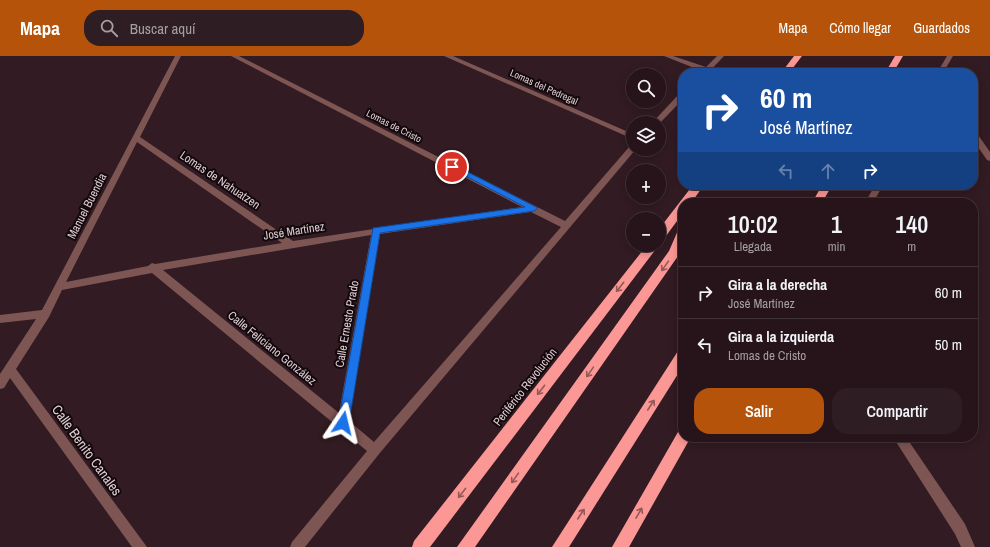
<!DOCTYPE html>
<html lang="es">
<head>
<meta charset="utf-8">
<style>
	body { margin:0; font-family:"Archivo Narrow",sans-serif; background:#2e1d23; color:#f1f3f6; height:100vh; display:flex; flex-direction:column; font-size:15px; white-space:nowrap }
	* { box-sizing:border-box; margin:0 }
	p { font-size:13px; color:#a49ea2 }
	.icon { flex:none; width:22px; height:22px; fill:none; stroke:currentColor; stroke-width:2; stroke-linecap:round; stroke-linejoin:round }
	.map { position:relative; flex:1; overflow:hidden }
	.panel { position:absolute; left:678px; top:142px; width:300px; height:244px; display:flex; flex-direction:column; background:#26141a; border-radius:16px; box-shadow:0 2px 10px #0003,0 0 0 1px #423339 }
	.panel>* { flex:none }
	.guide { position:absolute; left:678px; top:12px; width:300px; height:122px; border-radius:16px; box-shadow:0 2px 10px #0003,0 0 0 1px #423339; background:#1a4fa0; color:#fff; overflow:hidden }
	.buttons { position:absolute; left:626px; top:12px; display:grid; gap:8px }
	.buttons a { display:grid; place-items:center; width:40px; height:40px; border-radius:50%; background:#26141a; box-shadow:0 2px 10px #0003,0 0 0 1px #423339; font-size:20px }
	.pin { position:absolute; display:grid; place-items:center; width:34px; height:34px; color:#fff; margin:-17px; border:2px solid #fff; border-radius:50%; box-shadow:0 1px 4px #0007 }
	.me { position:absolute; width:44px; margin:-22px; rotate:10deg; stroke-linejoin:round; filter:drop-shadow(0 0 3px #0008) }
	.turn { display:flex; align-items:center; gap:14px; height:84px; padding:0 16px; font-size:18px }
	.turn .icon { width:52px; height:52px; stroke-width:2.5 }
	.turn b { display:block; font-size:28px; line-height:34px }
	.lanes { display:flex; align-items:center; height:38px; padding:0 16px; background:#0003; justify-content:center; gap:20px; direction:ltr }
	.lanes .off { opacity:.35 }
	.eta { display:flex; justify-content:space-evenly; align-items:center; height:68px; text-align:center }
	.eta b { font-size:24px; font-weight:600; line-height:28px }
	.action { display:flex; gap:8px; margin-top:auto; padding:8px 16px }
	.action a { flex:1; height:46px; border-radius:16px; background:#b45309; color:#fff; font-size:16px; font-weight:600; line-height:46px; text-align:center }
	.action a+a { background:#2e1d23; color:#f1f3f6 }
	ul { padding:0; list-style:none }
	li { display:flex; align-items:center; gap:12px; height:52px; padding:0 16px; border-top:1px solid #423339 }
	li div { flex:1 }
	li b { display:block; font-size:15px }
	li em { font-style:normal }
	header { display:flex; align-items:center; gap:24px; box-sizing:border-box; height:56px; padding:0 20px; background:#b45309; color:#fff }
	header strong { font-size:19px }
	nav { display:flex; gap:22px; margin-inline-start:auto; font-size:14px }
	.search { width:280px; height:36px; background:#2e1d23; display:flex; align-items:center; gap:10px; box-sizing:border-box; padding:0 14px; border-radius:16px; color:#a49ea2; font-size:15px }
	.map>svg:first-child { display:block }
</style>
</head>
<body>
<header>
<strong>Mapa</strong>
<div class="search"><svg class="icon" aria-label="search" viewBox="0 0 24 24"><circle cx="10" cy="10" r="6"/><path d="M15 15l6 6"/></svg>Buscar aquí</div>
<nav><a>Mapa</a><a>Cómo llegar</a><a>Guardados</a></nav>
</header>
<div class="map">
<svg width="990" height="491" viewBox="0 0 990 491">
	<rect width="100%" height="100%" fill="#321b22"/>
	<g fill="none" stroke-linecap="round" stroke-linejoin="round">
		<g fill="#7d5553" fill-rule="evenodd">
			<path d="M175 0H181L140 81 293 185 522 151 231 0H239L565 165 630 90 633 89V93H636L379 398 305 491H290L292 486 367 395 152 217 62 234 49 261 16 313 147 491H132L10 322 4 332 0 333V318L36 263 0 267V259L42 254ZM137 86 282 187 155 208 152 207 148 210 66 226ZM531 156 561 171 374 386 349 365 380 178ZM371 179 339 357 163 214Z"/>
			<polygon points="444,0 453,0 633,78 633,83"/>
			<polygon points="664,0 673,0 706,11 717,0 724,0 708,17 701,17 702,15"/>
			<polygon points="947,0 953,0 943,17 937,17"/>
			<polygon points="680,37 683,37 683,43 659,68 659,67 652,67"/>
			<polygon points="973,76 976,76 990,96 990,105 987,104 973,84"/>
			<polygon points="875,129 883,129 873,147 865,147"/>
			<polygon points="893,381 906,381 965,468 975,491 961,491 955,478"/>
		</g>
		<g fill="#fb9895" fill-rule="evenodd">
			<polygon points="794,0 802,0 789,17 781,17"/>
			<polygon points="895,0 903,0 893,17 885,17"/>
			<polygon points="693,129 704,129 691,147 683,147 683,157 663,184 659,185 659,173"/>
			<polygon points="822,129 832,129 822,147 812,147"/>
			<polygon points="683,171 683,189 678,200 475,491 457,491 669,195 679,172"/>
			<polygon points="647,189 659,189 430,491 412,491 414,485"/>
			<polygon points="683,293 683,310 569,491 552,491 678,295"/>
			<polygon points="683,374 683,381 690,381 688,386 629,491 612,491 678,376"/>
		</g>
	</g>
	<defs><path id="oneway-shaft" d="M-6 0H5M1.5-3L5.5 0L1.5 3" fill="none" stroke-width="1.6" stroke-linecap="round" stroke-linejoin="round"/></defs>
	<g stroke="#935857">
		<use href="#oneway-shaft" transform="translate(665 210) rotate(125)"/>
		<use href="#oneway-shaft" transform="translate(620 231) rotate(128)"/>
		<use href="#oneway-shaft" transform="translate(590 316) rotate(125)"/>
		<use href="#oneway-shaft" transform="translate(541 334) rotate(128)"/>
		<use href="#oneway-shaft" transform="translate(651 349) rotate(-57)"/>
		<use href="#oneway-shaft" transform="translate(515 422) rotate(125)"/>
		<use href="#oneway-shaft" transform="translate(462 437) rotate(128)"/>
		<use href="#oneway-shaft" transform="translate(639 457) rotate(-60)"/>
		<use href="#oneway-shaft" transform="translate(581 458) rotate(-57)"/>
	</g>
	<polygon fill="#1a73e8" stroke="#114b97" points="452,108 538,152 534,155 380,177 349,367 347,370 343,372 340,370 338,367 373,172 525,151 450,112 449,111"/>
	<g text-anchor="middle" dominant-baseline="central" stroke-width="4" stroke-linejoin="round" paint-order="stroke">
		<g font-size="10" fill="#dfced3" stroke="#13090c">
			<text transform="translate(544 31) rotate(24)">Lomas del Pedregal</text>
			<text transform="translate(394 70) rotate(27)">Lomas de Cristo</text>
		</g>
		<g font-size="12" fill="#dfced3" stroke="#13090c">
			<text transform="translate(220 124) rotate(34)">Lomas de Nahuatzen</text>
			<text transform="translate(87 150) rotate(-63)">Manuel Buendia</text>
			<text transform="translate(294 175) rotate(-9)">José Martínez</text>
			<text transform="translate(347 268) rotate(-80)">Calle Ernesto Prado</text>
			<text transform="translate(272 292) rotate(39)">Calle Feliciano González</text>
			<text transform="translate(525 331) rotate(-52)">Periférico Revolución</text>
		</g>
		<g font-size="14" fill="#dfced3" stroke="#13090c">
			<text transform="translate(87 394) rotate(54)">Calle Benito Canales</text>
		</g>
	</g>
</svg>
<div class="buttons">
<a><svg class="icon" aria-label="search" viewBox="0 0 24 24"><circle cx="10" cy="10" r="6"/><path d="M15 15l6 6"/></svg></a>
<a><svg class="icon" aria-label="layers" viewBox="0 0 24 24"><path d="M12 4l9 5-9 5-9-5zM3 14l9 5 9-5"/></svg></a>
<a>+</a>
<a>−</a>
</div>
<div class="pin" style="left:452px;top:111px;background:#d93025"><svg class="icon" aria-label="arrive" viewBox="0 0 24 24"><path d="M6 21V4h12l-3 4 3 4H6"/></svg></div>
<svg class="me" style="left:343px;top:367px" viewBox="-20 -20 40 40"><path d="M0-17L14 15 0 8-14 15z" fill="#1a73e8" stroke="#fff" stroke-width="4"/></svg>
<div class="guide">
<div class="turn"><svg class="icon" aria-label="right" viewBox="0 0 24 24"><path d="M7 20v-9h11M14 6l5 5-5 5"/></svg><div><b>60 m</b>José Martínez</div></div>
<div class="lanes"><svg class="icon off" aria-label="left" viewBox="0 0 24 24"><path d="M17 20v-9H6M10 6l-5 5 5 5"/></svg><svg class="icon off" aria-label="ahead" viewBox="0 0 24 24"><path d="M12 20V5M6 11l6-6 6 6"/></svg><svg class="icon" aria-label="right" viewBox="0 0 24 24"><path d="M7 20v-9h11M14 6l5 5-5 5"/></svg></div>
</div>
<section class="panel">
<div class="eta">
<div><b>10:02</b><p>Llegada</p></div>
<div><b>1</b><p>min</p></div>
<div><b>140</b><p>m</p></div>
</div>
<ul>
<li><svg class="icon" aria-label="right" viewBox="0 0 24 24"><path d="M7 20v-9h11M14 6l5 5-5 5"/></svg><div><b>Gira a la derecha</b><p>José Martínez</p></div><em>60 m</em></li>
<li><svg class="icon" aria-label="left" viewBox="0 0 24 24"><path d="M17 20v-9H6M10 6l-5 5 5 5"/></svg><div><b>Gira a la izquierda</b><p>Lomas de Cristo</p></div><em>50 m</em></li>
</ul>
<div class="action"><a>Salir</a><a>Compartir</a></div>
</section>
</div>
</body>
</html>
